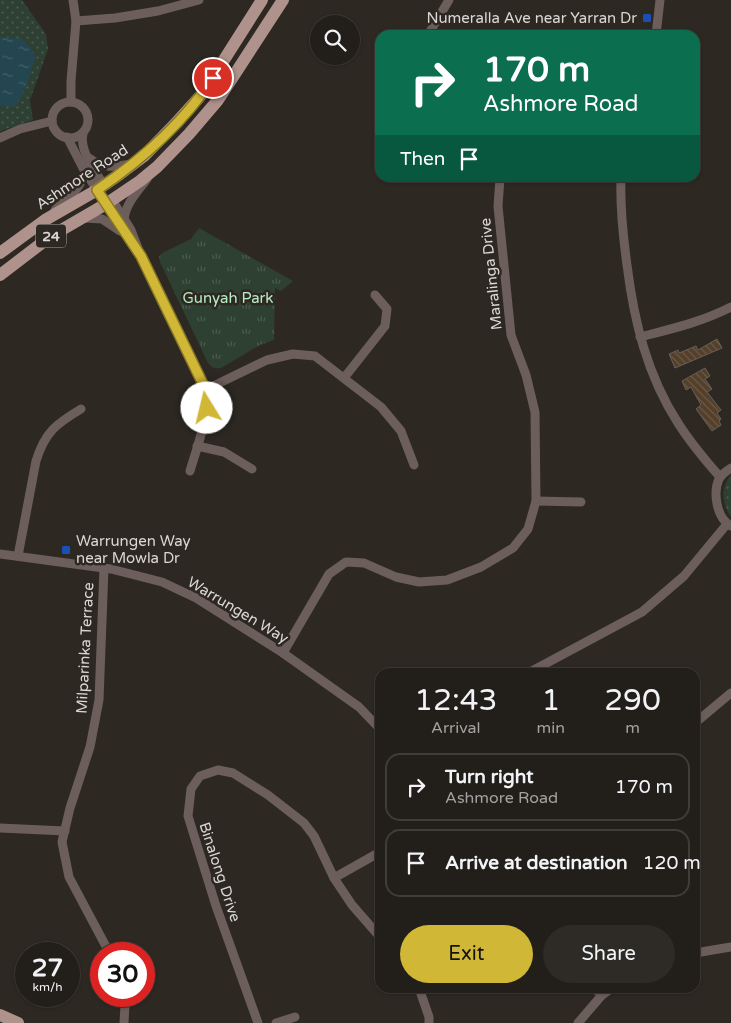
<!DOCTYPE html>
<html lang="en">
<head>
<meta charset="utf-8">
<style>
	body { margin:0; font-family:"Varela Round",sans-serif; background:#2e2b27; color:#f1f3f6; height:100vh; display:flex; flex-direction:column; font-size:19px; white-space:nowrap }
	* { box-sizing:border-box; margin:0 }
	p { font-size:16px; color:#a2a2a2 }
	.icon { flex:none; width:28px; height:28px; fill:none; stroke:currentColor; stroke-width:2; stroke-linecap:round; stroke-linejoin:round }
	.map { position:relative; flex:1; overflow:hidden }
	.details { position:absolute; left:375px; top:668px; width:325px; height:325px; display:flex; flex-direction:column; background:#221e1a; border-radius:15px; box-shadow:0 1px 4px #0004,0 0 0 1px #3f3c39 }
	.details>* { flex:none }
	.hud { position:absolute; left:375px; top:30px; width:325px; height:152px; border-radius:15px; box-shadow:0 1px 4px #0004,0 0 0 1px #3f3c39; background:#0b6e4f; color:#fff; overflow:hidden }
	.buttons { position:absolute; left:310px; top:15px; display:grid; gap:10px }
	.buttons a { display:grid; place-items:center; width:50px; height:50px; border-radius:50%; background:#221e1a; box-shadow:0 1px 4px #0004,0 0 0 1px #3f3c39; font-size:25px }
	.speed { position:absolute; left:15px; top:942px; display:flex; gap:10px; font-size:25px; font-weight:700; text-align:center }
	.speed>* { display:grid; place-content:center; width:65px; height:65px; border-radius:50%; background:#221e1a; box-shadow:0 1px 4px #0004,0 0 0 1px #3f3c39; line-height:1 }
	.speed small { font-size:12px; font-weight:400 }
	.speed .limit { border:8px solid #d22; background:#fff; color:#111 }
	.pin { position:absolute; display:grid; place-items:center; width:42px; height:42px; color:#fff; margin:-21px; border:2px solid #fff; border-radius:50%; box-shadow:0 1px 5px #0007 }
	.me { position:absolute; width:55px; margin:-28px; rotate:351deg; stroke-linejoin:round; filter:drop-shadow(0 0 4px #0008) }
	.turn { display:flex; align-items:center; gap:18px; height:105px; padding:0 25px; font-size:22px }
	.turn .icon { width:65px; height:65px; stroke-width:2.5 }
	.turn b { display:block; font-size:35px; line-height:42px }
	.then { display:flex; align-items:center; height:48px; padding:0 25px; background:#0003; gap:10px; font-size:19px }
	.eta { display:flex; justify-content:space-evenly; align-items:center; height:85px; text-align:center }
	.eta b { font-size:30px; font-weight:600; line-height:35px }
	.action { display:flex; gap:10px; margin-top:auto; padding:10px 25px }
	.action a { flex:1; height:58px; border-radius:30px; background:#d1b736; color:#111; font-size:20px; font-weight:600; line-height:58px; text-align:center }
	.action a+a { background:#2e2b27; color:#f1f3f6 }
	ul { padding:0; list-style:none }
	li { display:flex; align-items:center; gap:15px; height:68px; margin:0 10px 8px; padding:0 15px; border:2px solid #3f3c39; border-radius:15px }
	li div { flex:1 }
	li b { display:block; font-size:19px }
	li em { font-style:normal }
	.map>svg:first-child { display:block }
</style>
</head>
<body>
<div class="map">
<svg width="731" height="1023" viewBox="0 0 731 1023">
	<defs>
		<pattern id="grass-dots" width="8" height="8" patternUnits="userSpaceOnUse" patternTransform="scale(1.25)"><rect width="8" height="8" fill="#2d4032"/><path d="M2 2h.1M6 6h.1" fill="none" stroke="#4b5b4f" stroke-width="1.8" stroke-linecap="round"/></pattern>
		<pattern id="park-tufts" width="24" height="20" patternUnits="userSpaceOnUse" patternTransform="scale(1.25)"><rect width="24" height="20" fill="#2d4032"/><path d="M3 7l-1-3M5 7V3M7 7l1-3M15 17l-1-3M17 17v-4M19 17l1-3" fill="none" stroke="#4b5b4f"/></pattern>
		<pattern id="water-ripples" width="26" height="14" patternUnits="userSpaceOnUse" patternTransform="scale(1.25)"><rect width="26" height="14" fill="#244651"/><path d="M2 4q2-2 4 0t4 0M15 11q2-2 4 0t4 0" fill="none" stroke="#436069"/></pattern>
		<pattern id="building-back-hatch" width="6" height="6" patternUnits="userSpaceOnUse" patternTransform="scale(1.25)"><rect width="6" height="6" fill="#533f2a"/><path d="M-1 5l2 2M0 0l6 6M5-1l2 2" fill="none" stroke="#6b5a48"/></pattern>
	</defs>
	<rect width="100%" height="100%" fill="#2d2822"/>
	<g fill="url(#grass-dots)">
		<polygon points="0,0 22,0 46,34 48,49 30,100 33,120 6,129 0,132"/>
		<path d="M731 475V517C722 504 720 488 731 475Z"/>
	</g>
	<path fill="url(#park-tufts)" d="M199 228 293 281 281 291 275 288 274 340 260 345 221 368C215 369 212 368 208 363L160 262 159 257 162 253 191 239Z"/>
	<path fill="url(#water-ripples)" d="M0 37 22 39C28 45 34 50 35 58 31 70 24 99 14 107L0 105Z"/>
	<g fill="url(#building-back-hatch)" stroke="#66605a">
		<polygon points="717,339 722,348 675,368 669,354 678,350 679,353 696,346 698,350"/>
		<polygon points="705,368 710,376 705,379 712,389 707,392 721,410 717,413 721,419 719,421 721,425 712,431 696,409 701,405 691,387 686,390 682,381"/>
	</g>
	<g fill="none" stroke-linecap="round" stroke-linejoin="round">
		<g stroke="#6c5e5b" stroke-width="9">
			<polyline points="76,21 115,18 158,11 199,0"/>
			<polyline points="428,35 449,0"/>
			<polyline points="656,35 660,0"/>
			<circle cx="70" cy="120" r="18"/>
			<polyline points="71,102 71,81 76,21 73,0"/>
			<path d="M83 133C79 151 95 171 104 185"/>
			<polyline points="67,137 83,168 97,190"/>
			<polyline points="0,138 20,129 52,121"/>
			<path d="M89 158C103 169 115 167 131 164"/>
			<path d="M621 178C620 206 623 236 627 265 634 321 647 375 678 423 690 442 705 460 720 477"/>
			<path d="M112 200 131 230 141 256 200 377C203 383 206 389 207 395 210 412 195 454 190 471"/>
			<polyline points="106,204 135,248"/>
			<path d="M55 210C67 199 82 188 85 171"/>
			<polyline points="84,218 102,219 120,231"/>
			<path d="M124 219C126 203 138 191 147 179"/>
			<path d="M640 337C671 329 702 322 731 307"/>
			<polyline points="344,378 385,326 387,309 375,295"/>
			<polyline points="205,390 267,360 293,354 315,356 381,407 401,431 414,465"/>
			<polyline points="197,446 224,452 252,469"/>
			<polyline points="536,501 581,502"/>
			<path d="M731 526C716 518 713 492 719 479 722 474 726 471 731 468"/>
			<polyline points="0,554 111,569 162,582 196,598 283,653 359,707 380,729"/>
			<path d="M18 556 36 461C45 432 56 424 81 409"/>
			<polyline points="104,568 99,700 90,747 70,808 62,842 69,877 110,954"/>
			<polyline points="283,653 329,574 346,562 364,563 396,577 419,582 447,580 481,567 513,548 528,529 536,501 535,412 526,375 511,335 498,206 500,178"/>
			<polyline points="530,672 642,612 684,576 727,524"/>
			<polyline points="695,723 731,693"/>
			<polyline points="0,828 65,831"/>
			<polyline points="334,878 380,852"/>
			<polyline points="695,953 731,947"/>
			<polyline points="419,988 429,1017 429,1023"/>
			<polyline points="594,988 602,995"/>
			<polyline points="124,996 125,1005 124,1023"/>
			<polyline points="258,1023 216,906 188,816 191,789 200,776 218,770 233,773 268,795 304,823 314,836 334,878 352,905 380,937"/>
			<polyline points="276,1023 295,1017"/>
			<polyline points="578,1023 602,995 612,988"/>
		</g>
		<g stroke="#b0928c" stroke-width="12">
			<polyline points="0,253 45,220 97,190 120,174 144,156 175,124 203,93 262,0"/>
			<polyline points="0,275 51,236 106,204 140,181 157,167 189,134 218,100 283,0"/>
			<polyline points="0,1015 18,1023"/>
		</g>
	</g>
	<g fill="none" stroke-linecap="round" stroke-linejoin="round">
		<defs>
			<path id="route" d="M207 408V394L202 382 141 256 97 190C140 161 184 122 213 78"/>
		</defs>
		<use href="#route" stroke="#887723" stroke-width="12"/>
		<use href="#route" stroke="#d1b736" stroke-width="9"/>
	</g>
	<g fill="#1a4fb4" stroke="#2d2822" stroke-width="2">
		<rect x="642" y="13" width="10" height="10" rx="2.5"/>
		<rect x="61" y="545" width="10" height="10" rx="2.5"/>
	</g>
	<g text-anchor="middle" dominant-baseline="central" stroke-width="5" stroke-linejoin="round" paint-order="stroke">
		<rect fill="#2d2822" stroke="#a7a29f" stroke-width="1" x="36" y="224.5" width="30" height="23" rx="4"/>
		<g font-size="14" font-weight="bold" fill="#dbd7d4">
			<text x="51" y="236">24</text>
		</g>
		<g font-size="15" fill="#dbd7d4" stroke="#2d2822" text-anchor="end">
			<text x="637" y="18">Numeralla Ave near Yarran Dr</text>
			<text x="76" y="541" text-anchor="start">Warrungen Way<tspan x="76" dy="17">near Mowla Dr</tspan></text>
		</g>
		<g font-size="15" fill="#dbd7d4" stroke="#2d2822">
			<text transform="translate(82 177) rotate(-33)">Ashmore Road</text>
			<text transform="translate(491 274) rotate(-96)">Maralinga Drive</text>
			<text transform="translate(238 610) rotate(31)">Warrungen Way</text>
			<text transform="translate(85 648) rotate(-87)">Milparinka Terrace</text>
			<text transform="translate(220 872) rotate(72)">Binalong Drive</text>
		</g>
		<g font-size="15" fill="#b8ebc5" stroke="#2d2822">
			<text x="228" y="298">Gunyah Park</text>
		</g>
	</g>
</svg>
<div class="buttons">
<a><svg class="icon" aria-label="search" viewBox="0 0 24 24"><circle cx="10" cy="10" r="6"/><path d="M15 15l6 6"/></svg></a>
</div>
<div class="speed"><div>27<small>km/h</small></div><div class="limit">30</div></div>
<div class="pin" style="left:213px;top:78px;background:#d93025"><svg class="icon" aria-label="arrive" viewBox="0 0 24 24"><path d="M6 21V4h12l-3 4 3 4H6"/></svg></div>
<svg class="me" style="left:207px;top:408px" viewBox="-20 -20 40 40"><circle r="19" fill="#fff"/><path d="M0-13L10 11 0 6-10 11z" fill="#d1b736"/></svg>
<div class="hud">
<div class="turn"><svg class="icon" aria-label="right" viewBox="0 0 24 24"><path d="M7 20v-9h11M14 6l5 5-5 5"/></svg><div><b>170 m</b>Ashmore Road</div></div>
<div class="then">Then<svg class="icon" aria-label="arrive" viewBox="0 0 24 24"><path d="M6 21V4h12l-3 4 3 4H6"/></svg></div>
</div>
<section class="details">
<div class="eta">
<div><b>12:43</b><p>Arrival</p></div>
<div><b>1</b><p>min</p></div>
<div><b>290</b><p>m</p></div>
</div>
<ul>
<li><svg class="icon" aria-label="right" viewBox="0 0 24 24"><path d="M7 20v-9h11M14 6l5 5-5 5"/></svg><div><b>Turn right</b><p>Ashmore Road</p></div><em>170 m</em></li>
<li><svg class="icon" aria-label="arrive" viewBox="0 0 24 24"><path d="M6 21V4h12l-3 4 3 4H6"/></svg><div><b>Arrive at destination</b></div><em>120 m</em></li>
</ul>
<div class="action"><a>Exit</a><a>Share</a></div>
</section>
</div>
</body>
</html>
